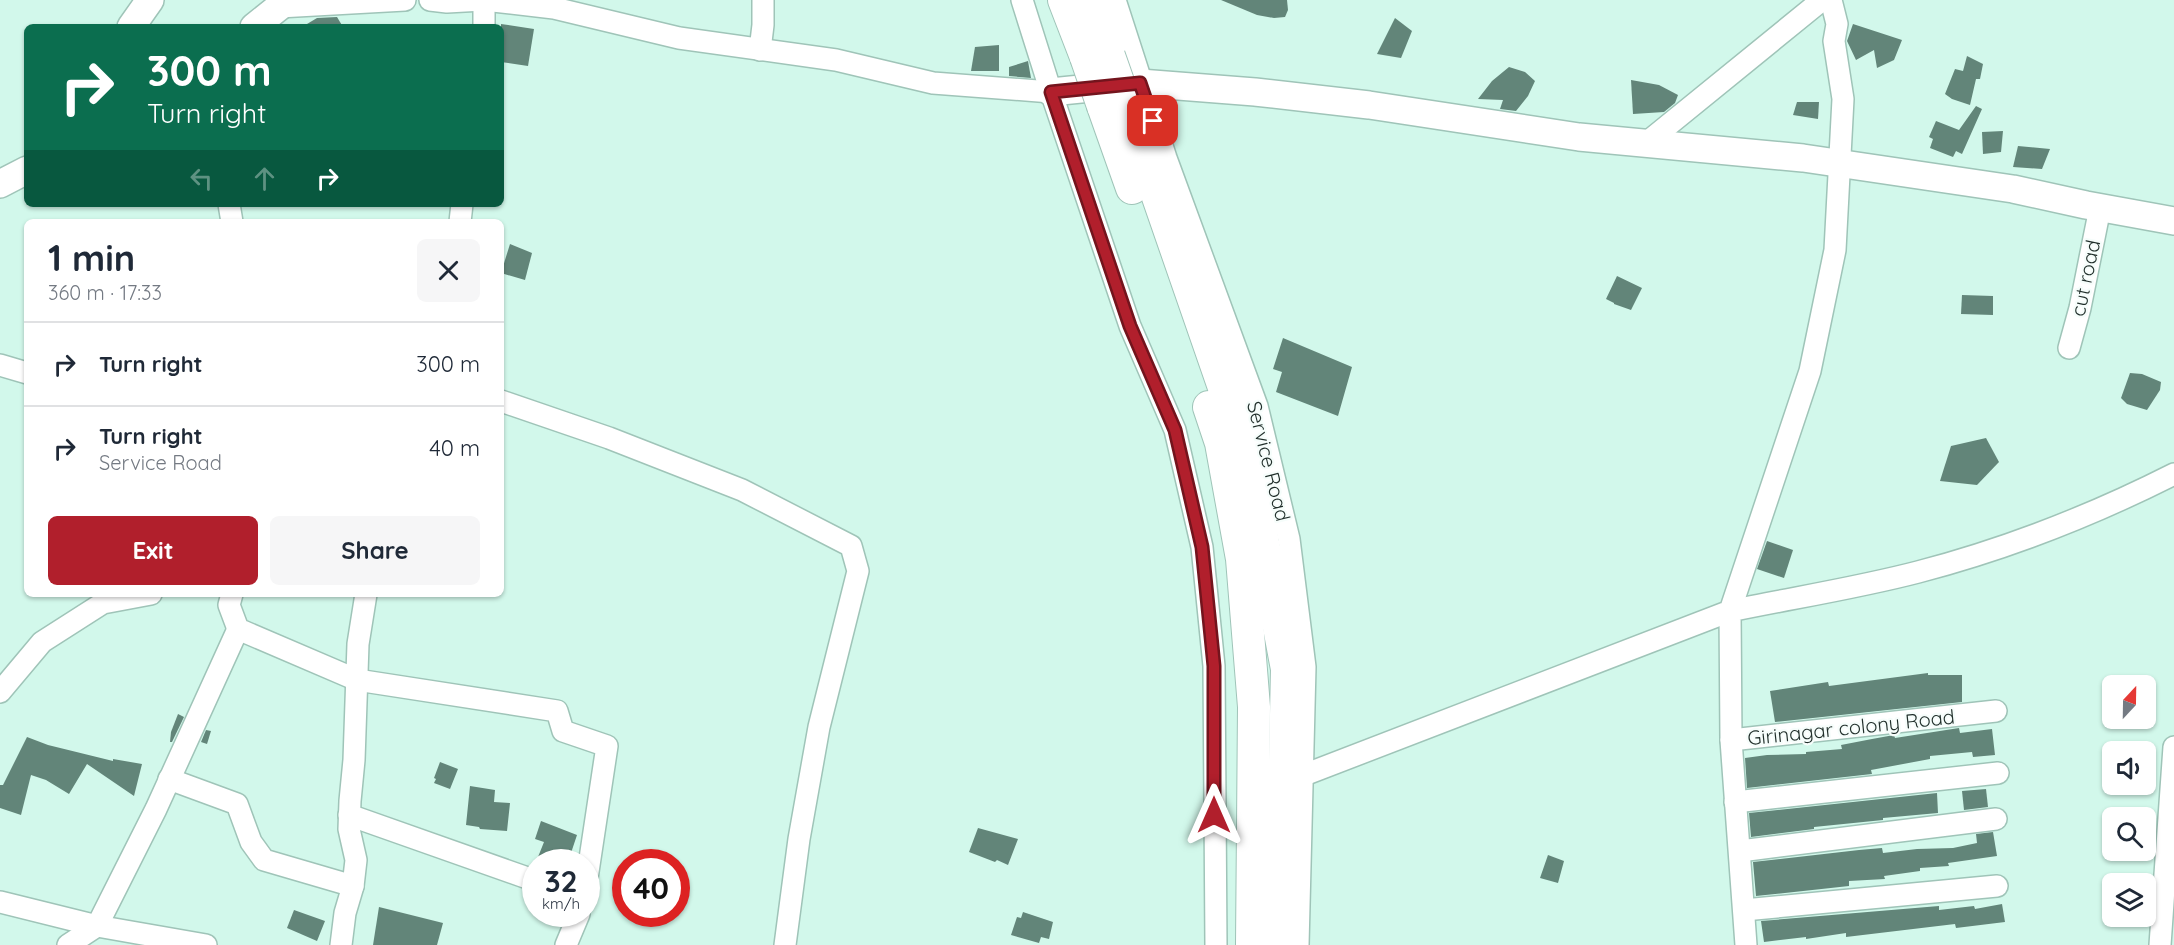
<!DOCTYPE html>
<html lang="en">
<head>
<meta charset="utf-8">
<style>
	body { margin:0; font-family:Quicksand,sans-serif; background:#f6f6f7; color:#1f2937; height:100vh; display:flex; flex-direction:column; font-size:22px; white-space:nowrap }
	* { box-sizing:border-box; margin:0 }
	p { font-size:20px; color:#747a83 }
	.icon { flex:none; width:33px; height:33px; fill:none; stroke:currentColor; stroke-width:2; stroke-linecap:round; stroke-linejoin:round }
	.map { position:relative; flex:1; overflow:hidden }
	.drawer { position:absolute; left:24px; top:219px; width:480px; height:378px; display:flex; flex-direction:column; background:#fff; border-radius:9px; box-shadow:0 2px 4px #0004 }
	.drawer>* { flex:none }
	.guide { position:absolute; left:24px; top:24px; width:480px; height:183px; border-radius:9px; box-shadow:0 2px 4px #0004; background:#0b6e4f; color:#fff; overflow:hidden }
	.needle { width:39px; rotate:22deg }
	.tools { position:absolute; left:2102px; top:675px; display:grid; gap:12px }
	.tools a { display:grid; place-items:center; width:54px; height:54px; border-radius:9px; background:#fff; box-shadow:0 2px 4px #0004; font-size:30px }
	.speed { position:absolute; left:522px; top:849px; display:flex; gap:12px; font-size:30px; font-weight:700; text-align:center }
	.speed>* { display:grid; place-content:center; width:78px; height:78px; border-radius:50%; background:#fff; box-shadow:0 2px 4px #0004; line-height:1 }
	.speed small { font-size:15px; font-weight:400 }
	.speed .limit { border:9px solid #d22; background:#fff; color:#111 }
	.pin { position:absolute; display:grid; place-items:center; width:51px; height:51px; color:#fff; margin:-26px; border-radius:12px; box-shadow:0 3px 9px #0006 }
	.me { position:absolute; width:66px; margin:-33px; rotate:0deg; stroke-linejoin:round; filter:drop-shadow(0 0 4px #0008) }
	.turn { display:flex; align-items:center; gap:21px; height:126px; padding:0 24px; font-size:27px }
	.turn .icon { width:78px; height:78px; stroke-width:2.5 }
	.turn b { display:block; font-size:42px; line-height:51px }
	.lanes { display:flex; align-items:center; height:57px; padding:0 24px; background:#0003; justify-content:center; gap:30px; direction:ltr }
	.lanes .off { opacity:.35 }
	.round { display:grid; place-items:center; flex:none; width:63px; height:63px; border-radius:9px; background:#f6f6f7 }
	.overview { display:flex; align-items:center; justify-content:space-between; height:102px; padding:0 24px }
	h1 { font-size:36px; font-weight:800; line-height:45px }
	.button { display:flex; gap:12px; margin-top:auto; padding:12px 24px }
	.button a { flex:1; height:69px; border-radius:9px; background:#b11f2c; color:#fff; font-size:24px; font-weight:800; line-height:69px; text-align:center }
	.button a+a { background:#f6f6f7; color:#1f2937 }
	ul { padding:0; list-style:none }
	li { display:flex; align-items:center; gap:18px; height:84px; padding:0 24px; border-top:2px solid #e0e1e3 }
	li div { flex:1 }
	li b { display:block; font-size:22px }
	li em { font-style:normal }
	.map>svg:first-child { display:block }
</style>
</head>
<body>
<div class="map">
<svg width="2174" height="945" viewBox="0 0 2174 945">
	<rect width="100%" height="100%" fill="#d2f8eb"/>
	<g fill="#628579">
		<polygon points="1221,0 1287,0 1288,10 1285,17 1274,18 1257,15"/>
		<polygon points="337,17 343,27 302,27 317,18"/>
		<polygon points="1395,18 1412,31 1401,58 1377,54"/>
		<polygon points="501,24 534,29 528,66 501,62"/>
		<polygon points="1853,24 1902,40 1894,60 1877,68 1874,50 1856,60 1847,41"/>
		<polygon points="999,45 999,71 971,71 975,47"/>
		<polygon points="1967,56 1983,64 1980,79 1976,79 1970,105 1952,99 1945,94 1955,69 1963,71"/>
		<polygon points="1028,61 1031,78 1009,76 1009,67"/>
		<polygon points="1509,67 1525,72 1535,81 1528,96 1516,111 1500,109 1503,100 1478,99 1492,81"/>
		<polygon points="1631,80 1659,85 1678,95 1675,103 1664,112 1633,114"/>
		<polygon points="1797,102 1819,102 1818,119 1793,115"/>
		<polygon points="1976,106 1982,109 1962,154 1956,151 1953,157 1930,148 1933,139 1929,137 1936,121 1959,130"/>
		<polygon points="2003,131 2001,152 1983,154 1982,132"/>
		<polygon points="2018,146 2050,149 2042,169 2013,167"/>
		<polygon points="510,244 532,253 525,280 501,273"/>
		<polygon points="1617,276 1642,288 1631,310 1614,304 1614,303 1606,299"/>
		<polygon points="1962,295 1993,296 1993,315 1961,314"/>
		<polygon points="1283,338 1352,367 1338,416 1276,392 1282,372 1273,369"/>
		<polygon points="2130,373 2142,374 2161,382 2160,390 2147,410 2127,404 2121,398"/>
		<polygon points="1986,438 1999,462 1977,485 1940,481 1951,446"/>
		<polygon points="1767,541 1793,550 1784,578 1757,569"/>
		<polygon points="1928,673 1928,675 1962,675 1962,702 1775,722 1770,691 1828,682 1829,686"/>
		<polygon points="178,714 184,717 172,742 170,742 171,732"/>
		<polygon points="1959,728 1960,733 1992,729 1995,755 1973,757 1972,752 1930,756 1930,759 1871,770 1872,774 1747,788 1745,758 1767,755 1806,754 1806,752 1842,749 1841,745 1872,739 1894,735 1895,738"/>
		<polygon points="206,730 211,731 207,744 201,742"/>
		<polygon points="27,737 48,745 113,761 113,759 142,764 134,796 87,764 69,794 46,780 31,775 21,815 0,808 0,785 3,785"/>
		<polygon points="440,762 458,769 450,789 434,783 436,779 434,778"/>
		<polygon points="470,786 495,790 494,802 510,803 507,831 480,829 479,827 466,825"/>
		<polygon points="1986,789 1988,807 1964,810 1962,791"/>
		<polygon points="1937,793 1938,813 1883,818 1883,820 1814,827 1814,829 1751,837 1749,813"/>
		<polygon points="541,821 577,835 568,862 554,857 552,862 538,857 544,842 535,839"/>
		<polygon points="978,828 1018,839 1008,865 997,860 995,862 969,852"/>
		<polygon points="1993,832 1997,856 1948,863 1949,866 1920,868 1920,871 1884,876 1885,879 1849,881 1849,886 1756,896 1753,862 1859,850 1882,848 1883,853 1917,849 1953,848 1977,843 1976,834"/>
		<polygon points="1548,855 1564,861 1558,883 1540,878"/>
		<polygon points="2002,904 2005,922 1956,928 1955,924 1846,937 1846,933 1806,939 1806,937 1764,942 1761,921 1939,906 1939,910 1974,906 1975,909"/>
		<polygon points="379,907 443,923 437,945 373,945"/>
		<polygon points="294,910 325,921 317,941 287,928"/>
		<polygon points="1023,912 1053,922 1049,939 1041,937 1039,943 1011,935 1017,917 1021,918"/>
	</g>
	<g fill="none" stroke-linecap="round" stroke-linejoin="round">
		<defs>
			<g id="minor">
				<polyline points="430,0 447,2 483,0"/>
				<polyline points="484,0 554,8 679,38 836,60 933,83 1051,92"/>
				<polyline points="484,0 484,27"/>
				<polyline points="1022,0 1051,92 1130,326 1175,430 1202,547 1214,666 1216,945"/>
				<polyline points="1115,0 1166,158 1257,406 1289,539 1305,667 1298,945"/>
				<polyline points="279,7 405,0"/>
				<polyline points="760,50 763,25 763,0"/>
				<polyline points="1645,144 1822,0"/>
				<polyline points="229,204 232,222"/>
				<polyline points="460,222 462,204"/>
				<polyline points="2069,348 2080,308 2100,208"/>
				<polyline points="0,365 27,373"/>
				<polyline points="501,401 609,438 742,490 851,546 858,571 819,727 799,839 785,945"/>
				<polyline points="232,594 229,605 238,629 357,680 557,711 563,731 607,746 586,885"/>
				<polyline points="0,692 42,642 103,603 151,594"/>
				<path d="M1731 740 1730 611C1792 598 1857 588 1918 572 2006 549 2093 515 2174 474"/>
				<polyline points="1304,775 1730,611 1810,371 1835,250 1843,99 1834,41 1837,24 1831,0"/>
				<polyline points="169,779 237,804 251,842 264,860 353,886"/>
				<polyline points="1735,802 1998,773"/>
				<polyline points="349,815 536,881"/>
				<polyline points="1740,851 1996,819"/>
				<polyline points="0,902 97,926 156,809 238,629"/>
				<polyline points="1744,910 1997,886"/>
				<polyline points="68,945 97,926 206,945"/>
				<polyline points="341,945 345,913 353,886 356,860 349,829 350,801 354,760 358,644 366,594"/>
				<polyline points="566,945 579,914"/>
				<polyline points="1746,945 1731,740 1996,711"/>
				<polyline points="2160,945 2174,747"/>
			</g>
			<g id="major">
				<polyline points="131,27 150,0"/>
				<polyline points="254,27 279,7 283,0"/>
				<polyline points="1051,92 1140,83 1255,92 1369,105 1579,137 1803,158 2013,189 2086,205 2174,221"/>
				<polyline points="0,184 27,170"/>
			</g>
			<g id="highway">
				<polyline points="1064,0 1086,57"/>
				<polyline points="1090,0 1109,56"/>
				<polyline points="1123,96 1245,448 1287,669 1281,945"/>
				<polyline points="1103,106 1132,188"/>
				<polyline points="1209,407 1221,443 1242,559 1254,707 1252,945"/>
			</g>
		</defs>
		<use href="#minor" stroke="#9fc4b8" stroke-width="24"/>
		<use href="#major" stroke="#9fc4b8" stroke-width="30"/>
		<use href="#highway" stroke="#9fc4b8" stroke-width="34"/>
		<use href="#minor" stroke="#fff" stroke-width="21"/>
		<use href="#major" stroke="#fff" stroke-width="27"/>
		<use href="#highway" stroke="#fff" stroke-width="32"/>
		<defs>
			<g id="highway-bridge">
				<polyline points="1109,56 1123,96"/>
				<polyline points="1086,57 1103,106"/>
			</g>
		</defs>
		<use href="#highway-bridge" stroke="#9fc4b8" stroke-width="34" stroke-linecap="butt"/>
		<use href="#highway-bridge" stroke="#fff" stroke-width="32"/>
	</g>
	<g fill="none" stroke-linecap="round" stroke-linejoin="round">
		<defs>
			<polyline id="route" points="1153,121 1140,83 1051,92 1130,326 1175,430 1202,547 1214,666 1214,815"/>
		</defs>
		<use href="#route" stroke="#73141d" stroke-width="15"/>
		<use href="#route" stroke="#b11f2c" stroke-width="10"/>
	</g>
	<g text-anchor="middle" dominant-baseline="central" stroke-width="4.5" stroke-linejoin="round" paint-order="stroke">
		<g font-size="20" fill="#1f2d29" stroke="#f6fdfb">
			<text transform="translate(2085 278) rotate(-78)">cut road</text>
			<text transform="translate(1269 461) rotate(76)">Service Road</text>
			<text transform="translate(1851 727) rotate(-6)">Girinagar colony Road</text>
		</g>
	</g>
</svg>
<div class="tools">
<a><svg class="needle" viewBox="-14 -14 28 28"><path d="M0-13l5 13h-10z" fill="#e53935"/><path d="M0 13l5-13h-10z" fill="#747a83"/></svg></a>
<a><svg class="icon" aria-label="sound" viewBox="0 0 24 24"><path d="M4 9h4l5-4v14l-5-4H4zM17 9q2 3 0 6"/></svg></a>
<a><svg class="icon" aria-label="search" viewBox="0 0 24 24"><circle cx="10" cy="10" r="6"/><path d="M15 15l6 6"/></svg></a>
<a><svg class="icon" aria-label="layers" viewBox="0 0 24 24"><path d="M12 4l9 5-9 5-9-5zM3 14l9 5 9-5"/></svg></a>
</div>
<div class="speed"><div>32<small>km/h</small></div><div class="limit">40</div></div>
<div class="pin" style="left:1153px;top:121px;background:#d93025"><svg class="icon" aria-label="arrive" viewBox="0 0 24 24"><path d="M6 21V4h12l-3 4 3 4H6"/></svg></div>
<svg class="me" style="left:1214px;top:815px" viewBox="-20 -20 40 40"><path d="M0-17L14 15 0 8-14 15z" fill="#b11f2c" stroke="#fff" stroke-width="4"/></svg>
<div class="guide">
<div class="turn"><svg class="icon" aria-label="right" viewBox="0 0 24 24"><path d="M7 20v-9h11M14 6l5 5-5 5"/></svg><div><b>300 m</b>Turn right</div></div>
<div class="lanes"><svg class="icon off" aria-label="left" viewBox="0 0 24 24"><path d="M17 20v-9H6M10 6l-5 5 5 5"/></svg><svg class="icon off" aria-label="ahead" viewBox="0 0 24 24"><path d="M12 20V5M6 11l6-6 6 6"/></svg><svg class="icon" aria-label="right" viewBox="0 0 24 24"><path d="M7 20v-9h11M14 6l5 5-5 5"/></svg></div>
</div>
<section class="drawer">
<div class="overview"><div><h1>1 min</h1><p>360 m · 17:33</p></div><a class="round"><svg class="icon" aria-label="close" viewBox="0 0 24 24"><path d="M6 6l12 12M18 6L6 18"/></svg></a></div>
<ul>
<li><svg class="icon" aria-label="right" viewBox="0 0 24 24"><path d="M7 20v-9h11M14 6l5 5-5 5"/></svg><div><b>Turn right</b></div><em>300 m</em></li>
<li><svg class="icon" aria-label="right" viewBox="0 0 24 24"><path d="M7 20v-9h11M14 6l5 5-5 5"/></svg><div><b>Turn right</b><p>Service Road</p></div><em>40 m</em></li>
</ul>
<div class="button"><a>Exit</a><a>Share</a></div>
</section>
</div>
</body>
</html>
